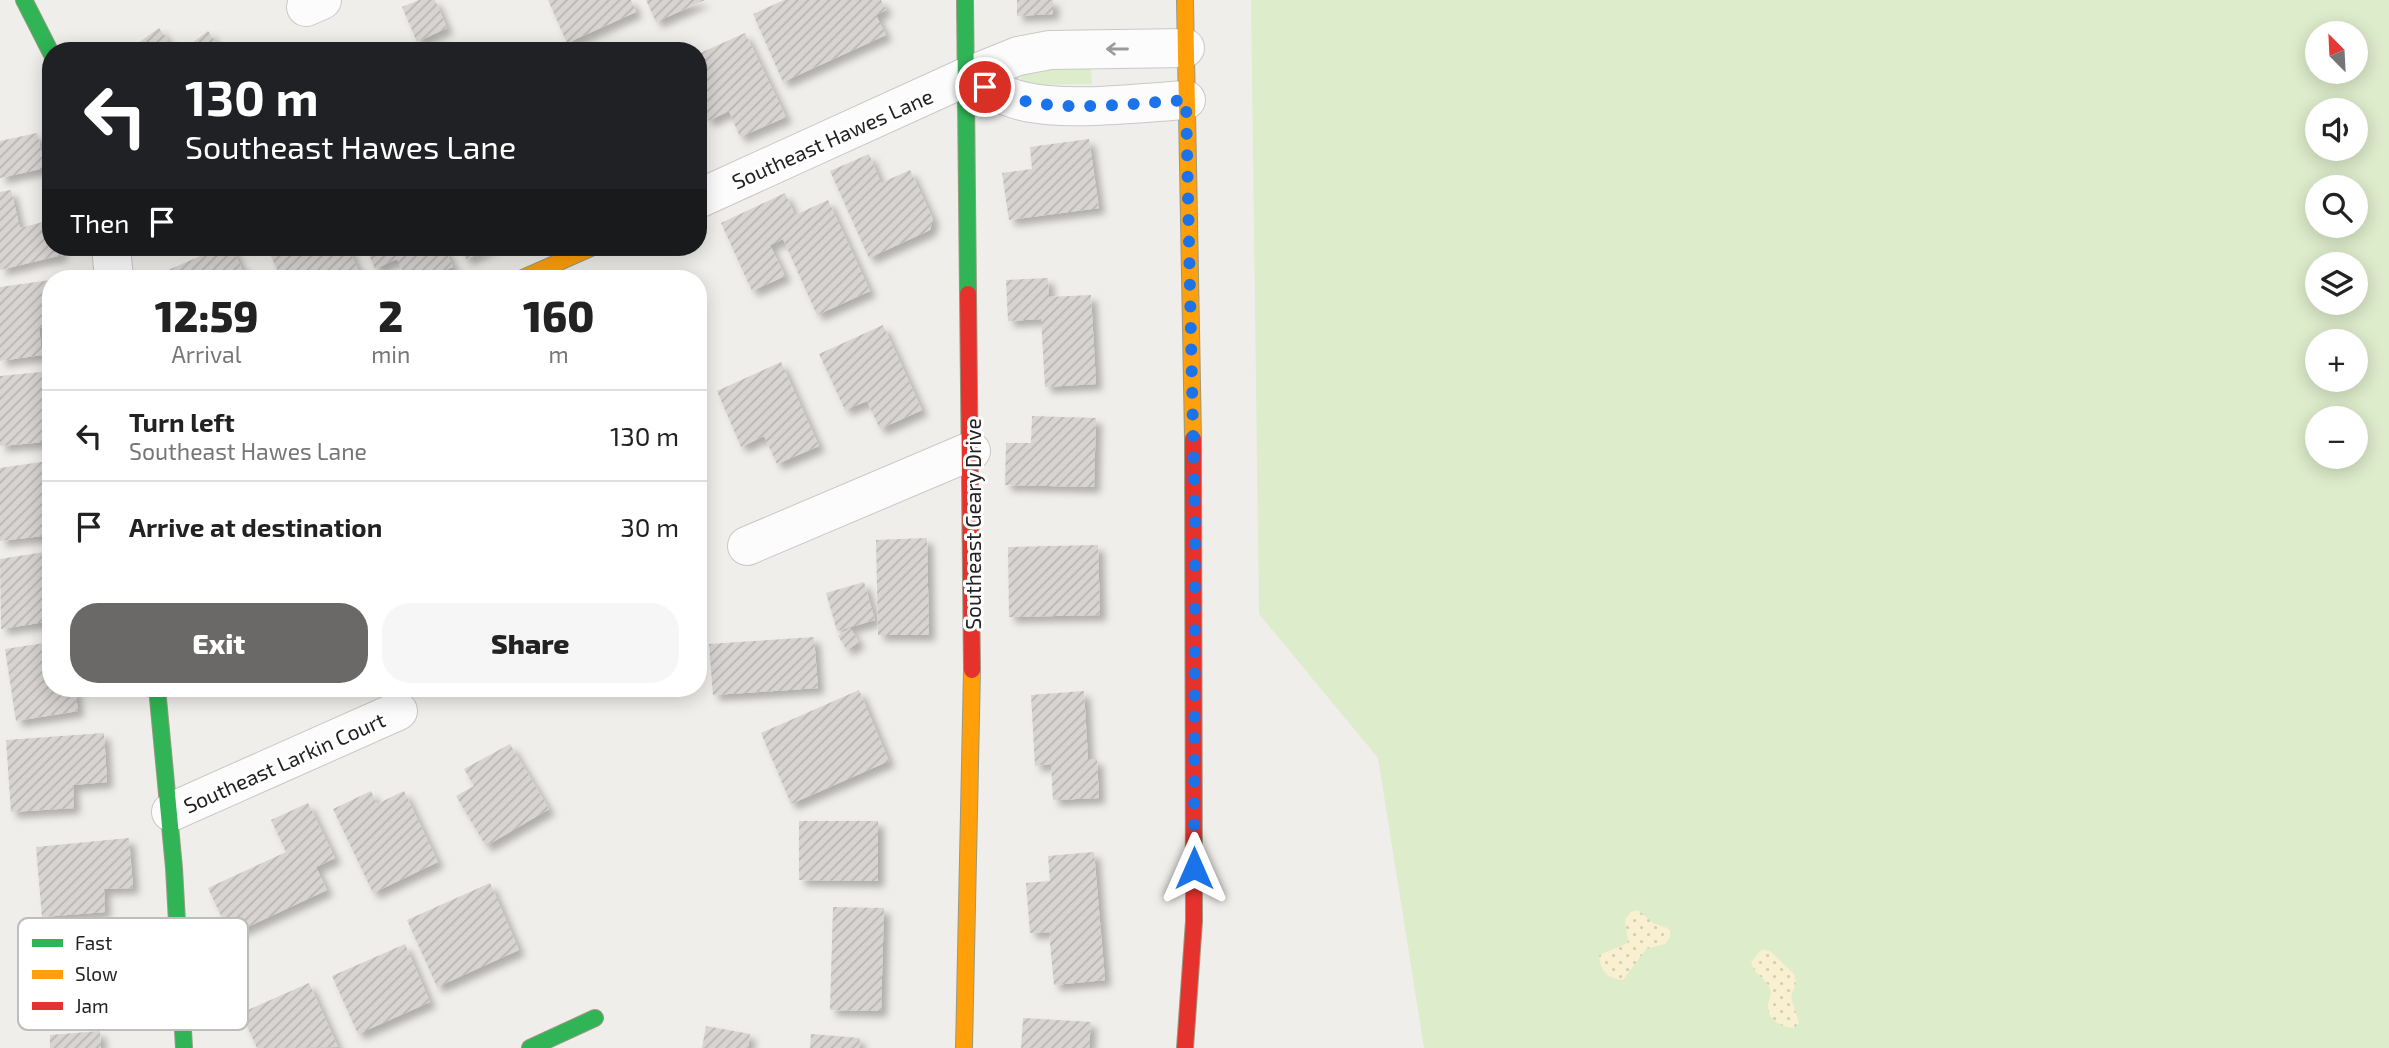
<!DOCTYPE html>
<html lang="en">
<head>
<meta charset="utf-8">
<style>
	body { margin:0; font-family:"Exo 2",sans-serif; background:#f6f6f6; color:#222; height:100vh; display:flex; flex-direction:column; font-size:26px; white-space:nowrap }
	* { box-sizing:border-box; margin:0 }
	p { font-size:23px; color:#767676 }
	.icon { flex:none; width:38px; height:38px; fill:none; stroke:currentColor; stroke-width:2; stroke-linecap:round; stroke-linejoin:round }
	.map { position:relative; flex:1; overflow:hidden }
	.sheet { position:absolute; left:42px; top:270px; width:665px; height:427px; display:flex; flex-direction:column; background:#fff; border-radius:28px; box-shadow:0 4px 18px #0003 }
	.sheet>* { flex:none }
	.top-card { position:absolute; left:42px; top:42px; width:665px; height:214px; border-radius:28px; box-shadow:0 4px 18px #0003; background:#202124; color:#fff; overflow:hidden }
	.needle { width:46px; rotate:336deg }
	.tools { position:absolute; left:2305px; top:21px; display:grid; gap:14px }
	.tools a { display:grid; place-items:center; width:63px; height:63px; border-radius:50%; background:#fff; box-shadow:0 4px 18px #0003; font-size:35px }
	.pin { position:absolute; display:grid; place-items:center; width:60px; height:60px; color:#fff; margin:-30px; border:4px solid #fff; border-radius:50%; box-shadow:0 2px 7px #0007 }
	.me { position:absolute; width:77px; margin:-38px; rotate:0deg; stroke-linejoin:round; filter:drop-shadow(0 0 5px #0008) }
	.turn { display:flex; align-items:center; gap:24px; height:147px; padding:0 28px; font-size:32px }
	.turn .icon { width:91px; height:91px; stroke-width:2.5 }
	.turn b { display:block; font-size:49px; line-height:60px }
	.then { display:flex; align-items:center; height:66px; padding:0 28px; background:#0003; gap:14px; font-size:26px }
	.eta { display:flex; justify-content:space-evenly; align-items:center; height:119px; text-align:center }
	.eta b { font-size:42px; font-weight:800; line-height:49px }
	.primary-button { display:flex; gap:14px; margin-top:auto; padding:14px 28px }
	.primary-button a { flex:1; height:80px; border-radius:28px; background:#6a6968; color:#fff; font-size:28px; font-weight:800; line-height:80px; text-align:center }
	.primary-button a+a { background:#f6f6f6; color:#222 }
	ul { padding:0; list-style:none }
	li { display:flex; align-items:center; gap:21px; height:91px; padding:0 28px; border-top:2px solid #e0e0e0 }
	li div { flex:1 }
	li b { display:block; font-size:26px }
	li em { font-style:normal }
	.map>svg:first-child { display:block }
</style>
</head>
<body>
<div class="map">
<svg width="2389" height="1048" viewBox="0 0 2389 1048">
	<defs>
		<pattern id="sand-dots" width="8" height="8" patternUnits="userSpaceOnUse" patternTransform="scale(1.75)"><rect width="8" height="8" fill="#f8f0d0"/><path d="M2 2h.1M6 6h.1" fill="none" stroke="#d4ceb2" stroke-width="1.8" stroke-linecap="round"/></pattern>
		<pattern id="building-hatch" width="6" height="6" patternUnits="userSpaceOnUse" patternTransform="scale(1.75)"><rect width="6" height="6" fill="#d7d4d2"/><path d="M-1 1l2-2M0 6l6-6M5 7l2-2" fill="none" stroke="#b8b6b4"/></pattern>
		<filter id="shadow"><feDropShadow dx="6" dy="6" stdDeviation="3.5" flood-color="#0004"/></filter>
	</defs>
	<rect width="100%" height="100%" fill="#f0eeeb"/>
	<g fill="#ddeccb" fill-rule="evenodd">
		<path d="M1251 0H2389V1048H1424L1378 758 1259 614ZM2317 33H2356V72H2317ZM2317 110H2356V149H2317ZM2317 187H2356V226H2317ZM2317 264H2356V303H2317ZM2317 341H2356V380H2317ZM2317 418H2356V457H2317Z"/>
		<polygon points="1091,69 1092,84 1027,85 1021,82 1021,72 1025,70"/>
	</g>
	<g fill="url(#sand-dots)">
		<path d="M1638 910 1653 923 1670 929V937L1665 944 1646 949 1623 980C1606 978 1601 971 1599 955L1628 943 1625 920 1630 912Z"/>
		<path d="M1762 949 1770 951 1794 974 1796 982 1791 997 1799 1023 1794 1028C1781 1027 1767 1020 1768 1005 1769 999 1772 995 1770 989 1766 978 1754 975 1751 962Z"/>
	</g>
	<g fill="url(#building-hatch)" filter="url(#shadow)">
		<polygon points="419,0 435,0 447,28 417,42 402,7"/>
		<polygon points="548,0 631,0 636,12 567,43"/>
		<polygon points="646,0 705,0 656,22"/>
		<polygon points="784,0 881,0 886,10 876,15 886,35 783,82 753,14"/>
		<polygon points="1017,0 1053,0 1053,14 1017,16"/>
		<polygon points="159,28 176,51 127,51"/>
		<polygon points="208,31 222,51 181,51"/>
		<polygon points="745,33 786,117 740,137 729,111 708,121 698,99 698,54"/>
		<polygon points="37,133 45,168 0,178 0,141"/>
		<polygon points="1089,139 1099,208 1009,220 1002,173 1032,169 1030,147"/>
		<polygon points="869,154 881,183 910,170 933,219 930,230 869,258 830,171"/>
		<polygon points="11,190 20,228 51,220 51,247 60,247 62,255 0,270 0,192"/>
		<polygon points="785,193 795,215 828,200 870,291 817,315 783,239 770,245 785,276 752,291 721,223"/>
		<polygon points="221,247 232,247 246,278 150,278"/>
		<polygon points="281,247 348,247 362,278 281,278 269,252"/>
		<polygon points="366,247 444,247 453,267 427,278 406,278 397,259 375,269"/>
		<polygon points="460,247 493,247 466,259"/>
		<polygon points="1048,278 1049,297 1091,295 1096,384 1045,387 1041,319 1008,321 1006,280"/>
		<polygon points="51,280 51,327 39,328 42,355 0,361 0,287"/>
		<polygon points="883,325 922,410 880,429 867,401 845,410 819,354"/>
		<polygon points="781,362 819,446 777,464 764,436 741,447 717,391"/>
		<polygon points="51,371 51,415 42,416 45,442 0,446 0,376"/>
		<polygon points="1032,416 1096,418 1094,487 1005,485 1006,443 1031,443"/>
		<polygon points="48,461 51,481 51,535 0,541 0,468"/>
		<polygon points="927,538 929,635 878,635 876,540"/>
		<polygon points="1098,545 1100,615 1009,617 1008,547"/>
		<polygon points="51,551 51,621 1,629 0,559"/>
		<polygon points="864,582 875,620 837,631 826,593"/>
		<polygon points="850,628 859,642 847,650 838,636"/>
		<polygon points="814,637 818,688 713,695 709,644"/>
		<polygon points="51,642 51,688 75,688 78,711 16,721 5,649"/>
		<polygon points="859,690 889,761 791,804 761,733"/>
		<polygon points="1084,691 1088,759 1097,759 1099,798 1053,800 1051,764 1035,766 1031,695"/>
		<polygon points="104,733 107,782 73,785 74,808 11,812 6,740"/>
		<polygon points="510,744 549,809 486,846 456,796 474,786 464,769"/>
		<polygon points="371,791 377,804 404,791 438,862 373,893 333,809"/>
		<polygon points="308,803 335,858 316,867 327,890 230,935 208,888 286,852 271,820"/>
		<polygon points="799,821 878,821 878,881 799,880"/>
		<polygon points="129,838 133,888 104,889 105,912 42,917 36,847"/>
		<polygon points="1094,852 1105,980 1054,985 1049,932 1030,933 1026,883 1050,881 1048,856"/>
		<polygon points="490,883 519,950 437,987 407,920"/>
		<polygon points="833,907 884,908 881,1011 830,1010"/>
		<polygon points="405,944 430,1002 358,1034 332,976"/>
		<polygon points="309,983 338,1047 257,1048 241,1013"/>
		<polygon points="1023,1018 1091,1022 1089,1048 1021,1048"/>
		<polygon points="706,1026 750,1034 748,1048 702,1048"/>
		<polygon points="100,1031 101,1048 50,1048 50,1035"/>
		<polygon points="811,1034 860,1038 859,1048 810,1048"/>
	</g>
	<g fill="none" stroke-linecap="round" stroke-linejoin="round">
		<defs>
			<g id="street">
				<polyline points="306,7 322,0"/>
				<path d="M966 77C984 86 1002 96 1022 101 1067 112 1138 103 1186 100"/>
				<polyline points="698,199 966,77 1018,56 1050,50 1185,48"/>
				<polyline points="111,247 114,278"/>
				<polyline points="747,546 971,451"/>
				<polyline points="171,812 398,711"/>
			</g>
			<g id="fast">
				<polyline points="24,0 51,53"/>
				<polyline points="965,0 968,294"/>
				<polyline points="157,688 174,868 184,1048"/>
				<polyline points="530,1048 595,1018"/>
			</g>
			<g id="slow">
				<polyline points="1185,0 1193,439"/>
				<polyline points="523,278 593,247"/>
				<polyline points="964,1048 972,670"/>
			</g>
			<g id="jam">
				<polyline points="968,294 972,670"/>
				<polyline points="1185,1048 1194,921 1193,439"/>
			</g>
		</defs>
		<use href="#street" stroke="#c9c8c7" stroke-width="40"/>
		<use href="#fast" stroke="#999a82" stroke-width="18"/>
		<use href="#slow" stroke="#999a82" stroke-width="18"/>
		<use href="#jam" stroke="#999a82" stroke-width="18"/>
		<use href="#street" stroke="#fdfcfc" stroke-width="38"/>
		<use href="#fast" stroke="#30b455" stroke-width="16"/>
		<use href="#slow" stroke="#ff9f0a" stroke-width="16"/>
		<use href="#jam" stroke="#e5322d" stroke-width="16"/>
	</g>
	<defs><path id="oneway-shaft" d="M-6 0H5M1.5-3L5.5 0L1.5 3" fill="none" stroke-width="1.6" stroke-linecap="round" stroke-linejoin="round" transform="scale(1.75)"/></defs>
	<use stroke="#9a9a9a" href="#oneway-shaft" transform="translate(1117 49) rotate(180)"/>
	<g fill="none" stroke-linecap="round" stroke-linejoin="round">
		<path stroke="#1a73e8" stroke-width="12" stroke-dasharray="0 21.6" d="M985 87C997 92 1009 97 1021 100 1066 112 1139 103 1186 100L1195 526 1194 868"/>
	</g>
	<g text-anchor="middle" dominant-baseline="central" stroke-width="6" stroke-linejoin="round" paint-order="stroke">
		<g font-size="21" fill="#222" stroke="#fff">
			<text transform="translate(832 138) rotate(-24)">Southeast Hawes Lane</text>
			<text transform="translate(972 524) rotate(-90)">Southeast Geary Drive</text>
			<text transform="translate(284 762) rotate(-24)">Southeast Larkin Court</text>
		</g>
	</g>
	<rect x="18" y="918" width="230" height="112" rx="10" fill="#fff" stroke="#bdbdbd" stroke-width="2"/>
	<rect x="32" y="939" width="31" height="8" fill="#30b455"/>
	<rect x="32" y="970" width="31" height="9" fill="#ff9f0a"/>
	<rect x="32" y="1002" width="31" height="8" fill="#e5322d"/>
	<g font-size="19" fill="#222">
		<text x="75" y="950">Fast</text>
		<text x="75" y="981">Slow</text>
		<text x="75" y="1013">Jam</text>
	</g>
</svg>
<div class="tools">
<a><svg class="needle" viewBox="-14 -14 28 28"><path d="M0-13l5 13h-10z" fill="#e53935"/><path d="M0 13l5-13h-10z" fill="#767676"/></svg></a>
<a><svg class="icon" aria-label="sound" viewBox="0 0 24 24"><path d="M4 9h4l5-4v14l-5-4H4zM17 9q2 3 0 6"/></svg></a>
<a><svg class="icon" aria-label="search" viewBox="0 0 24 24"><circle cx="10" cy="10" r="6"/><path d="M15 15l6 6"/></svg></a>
<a><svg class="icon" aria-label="layers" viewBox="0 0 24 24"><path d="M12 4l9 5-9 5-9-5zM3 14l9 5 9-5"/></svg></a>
<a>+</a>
<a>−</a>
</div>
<div class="pin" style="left:985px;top:87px;background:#d93025"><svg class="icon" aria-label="arrive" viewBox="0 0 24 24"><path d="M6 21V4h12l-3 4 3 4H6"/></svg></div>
<svg class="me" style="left:1194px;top:868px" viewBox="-20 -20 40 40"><path d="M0-17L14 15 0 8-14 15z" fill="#1a73e8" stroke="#fff" stroke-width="4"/></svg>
<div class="top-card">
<div class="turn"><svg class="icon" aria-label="left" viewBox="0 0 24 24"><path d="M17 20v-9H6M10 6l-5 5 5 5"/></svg><div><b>130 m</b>Southeast Hawes Lane</div></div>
<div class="then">Then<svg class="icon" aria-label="arrive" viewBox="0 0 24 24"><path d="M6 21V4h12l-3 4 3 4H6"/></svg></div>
</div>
<section class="sheet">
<div class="eta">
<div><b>12:59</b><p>Arrival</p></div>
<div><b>2</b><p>min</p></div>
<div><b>160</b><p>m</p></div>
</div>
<ul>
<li><svg class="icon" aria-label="left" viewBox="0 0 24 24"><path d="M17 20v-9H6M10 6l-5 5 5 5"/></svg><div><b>Turn left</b><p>Southeast Hawes Lane</p></div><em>130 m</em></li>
<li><svg class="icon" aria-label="arrive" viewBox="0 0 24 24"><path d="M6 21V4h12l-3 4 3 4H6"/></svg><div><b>Arrive at destination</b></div><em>30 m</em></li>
</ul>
<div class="primary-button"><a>Exit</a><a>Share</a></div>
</section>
</div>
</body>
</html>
